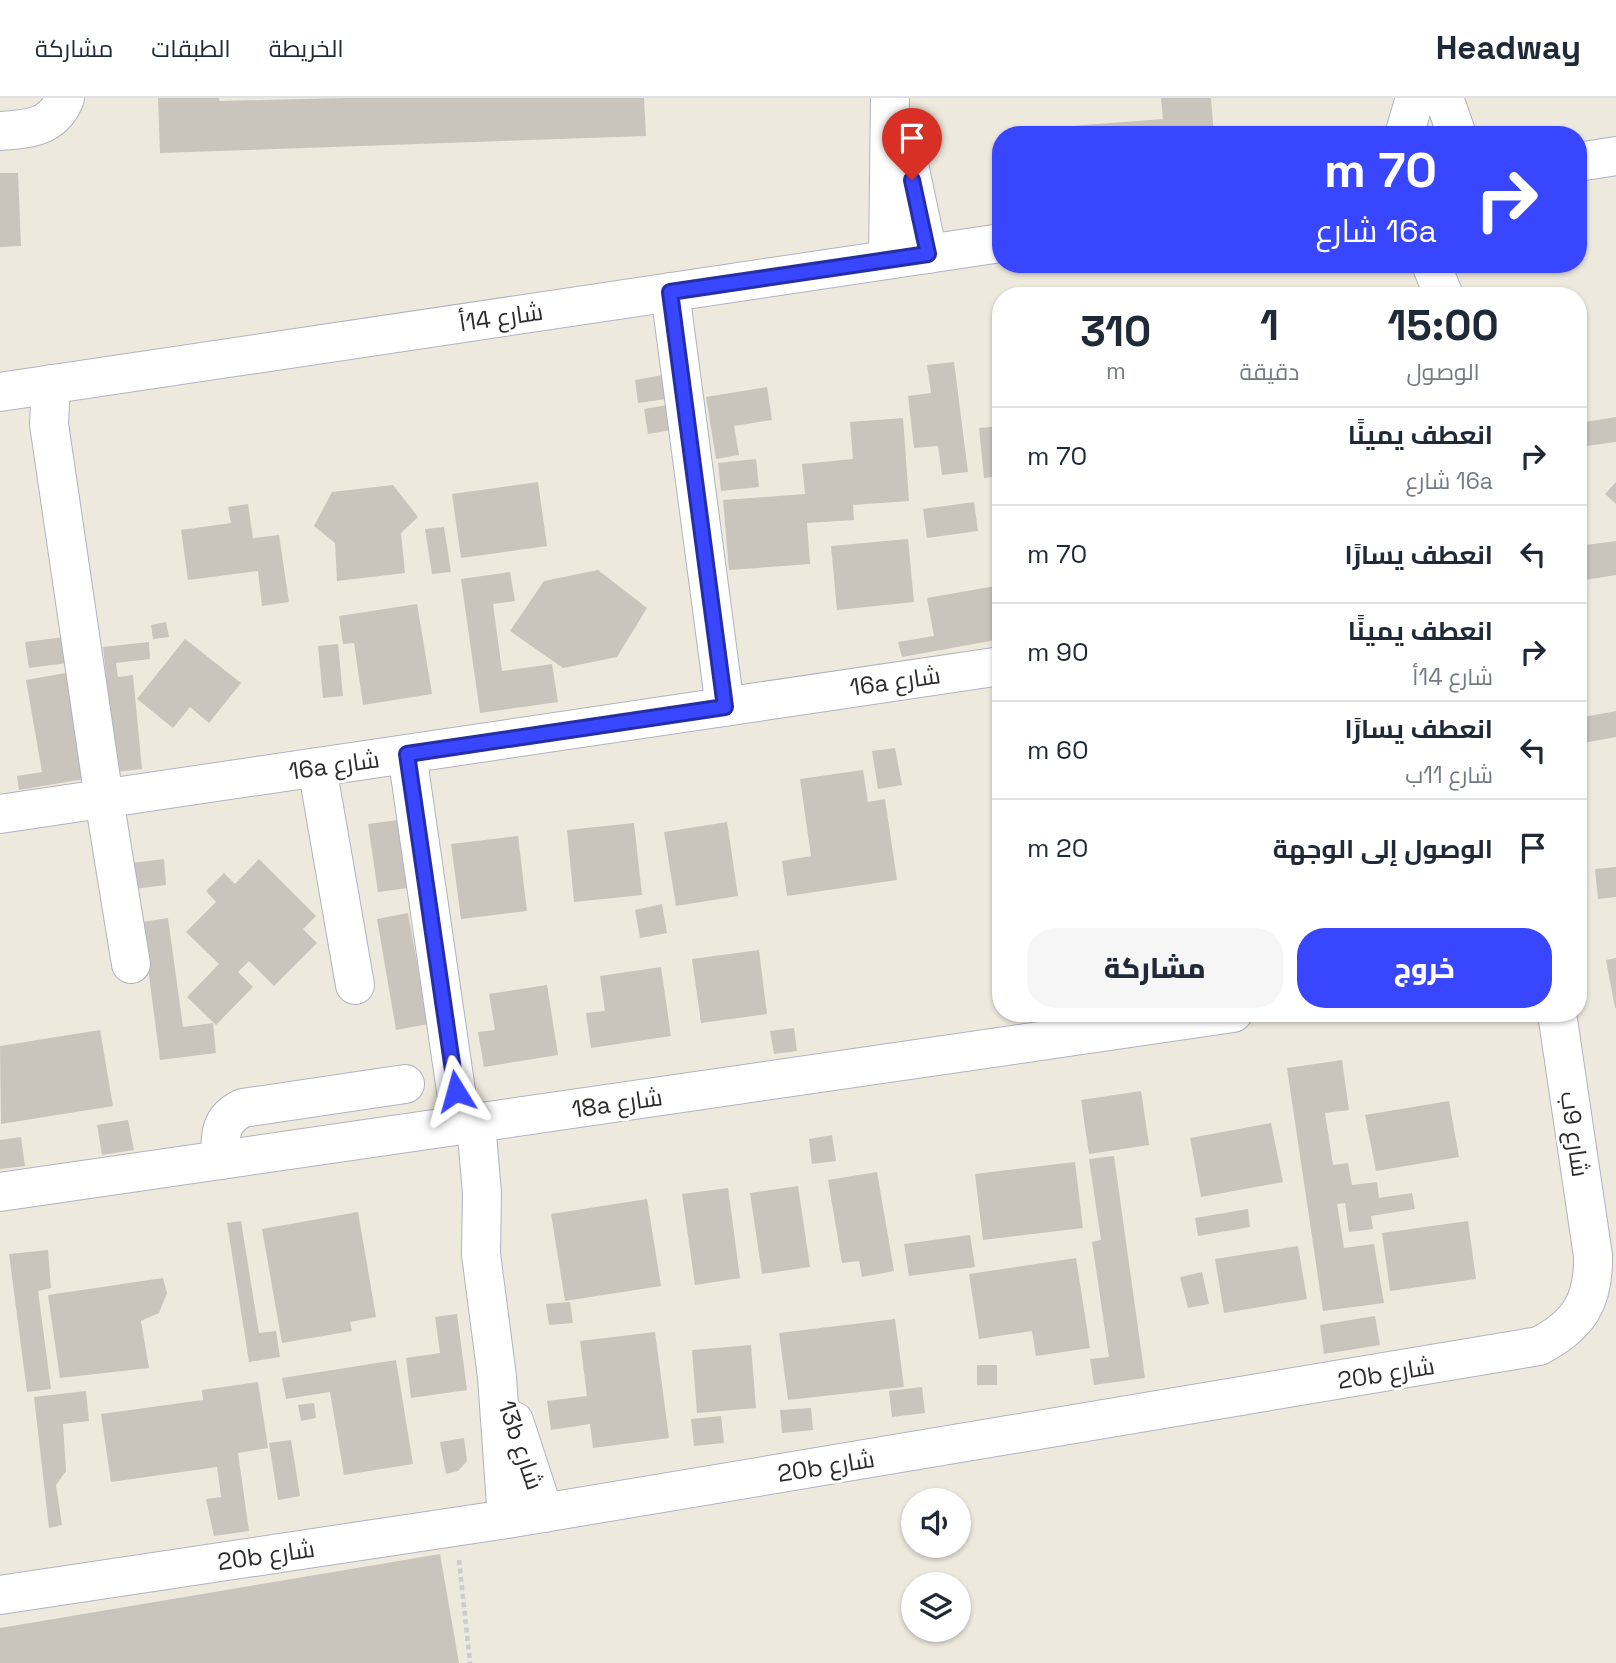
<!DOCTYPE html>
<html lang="ar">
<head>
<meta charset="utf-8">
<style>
	body { margin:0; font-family:"Space Grotesk",Cairo,sans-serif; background:#f6f6f7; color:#1f2937; direction:rtl; height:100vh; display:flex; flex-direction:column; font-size:26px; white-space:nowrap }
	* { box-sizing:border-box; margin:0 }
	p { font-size:23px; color:#747a83 }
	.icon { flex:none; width:38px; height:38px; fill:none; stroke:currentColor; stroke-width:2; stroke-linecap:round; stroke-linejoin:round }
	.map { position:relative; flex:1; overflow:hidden; direction:ltr }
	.sheet { position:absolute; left:992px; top:189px; width:595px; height:735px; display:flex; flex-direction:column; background:#fff; border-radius:28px; box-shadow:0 2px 5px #0004; direction:rtl }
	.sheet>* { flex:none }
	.top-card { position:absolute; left:992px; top:28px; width:595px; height:147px; border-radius:28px; box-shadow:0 2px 5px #0004; direction:rtl; background:#3946ff; color:#fff; overflow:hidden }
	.tools { position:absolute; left:901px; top:1390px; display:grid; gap:14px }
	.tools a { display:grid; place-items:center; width:70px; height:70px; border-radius:50%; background:#fff; box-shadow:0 2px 5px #0004; font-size:35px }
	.pin { position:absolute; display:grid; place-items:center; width:60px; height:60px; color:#fff; margin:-72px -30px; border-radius:50% 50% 50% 0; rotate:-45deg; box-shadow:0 0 7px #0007 }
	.pin .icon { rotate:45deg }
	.me { position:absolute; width:77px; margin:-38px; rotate:352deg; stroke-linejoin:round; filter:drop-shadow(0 0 5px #0008) }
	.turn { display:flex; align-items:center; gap:24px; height:147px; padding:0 35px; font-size:32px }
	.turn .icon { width:91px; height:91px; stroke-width:2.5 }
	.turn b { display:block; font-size:49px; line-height:60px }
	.eta { display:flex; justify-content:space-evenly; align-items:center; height:119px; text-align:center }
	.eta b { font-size:42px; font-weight:800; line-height:49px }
	.button { display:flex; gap:14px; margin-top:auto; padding:14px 35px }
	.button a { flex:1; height:80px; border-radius:28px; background:#3946ff; color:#fff; font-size:28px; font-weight:800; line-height:80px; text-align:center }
	.button a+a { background:#f6f6f7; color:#1f2937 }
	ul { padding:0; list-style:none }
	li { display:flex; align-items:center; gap:21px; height:98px; padding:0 35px; border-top:2px solid #e0e1e3 }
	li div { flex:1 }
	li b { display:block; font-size:26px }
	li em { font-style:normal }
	header { display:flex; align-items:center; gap:42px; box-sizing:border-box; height:98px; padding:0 35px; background:#fff; border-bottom:2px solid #e0e1e3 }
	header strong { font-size:33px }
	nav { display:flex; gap:38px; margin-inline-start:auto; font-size:24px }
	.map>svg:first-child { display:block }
</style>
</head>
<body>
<header>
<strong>Headway</strong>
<nav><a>الخريطة</a><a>الطبقات</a><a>مشاركة</a></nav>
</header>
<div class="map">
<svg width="1616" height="1565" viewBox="0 0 1616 1565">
	<rect width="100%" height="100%" fill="#eee9dd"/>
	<g fill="#c9c5bd">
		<polygon points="158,0 219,0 219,3 344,0 644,0 646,38 160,55"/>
		<polygon points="1161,0 1211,0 1214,37 1072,37 1071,28 1163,21"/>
		<polygon points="0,75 18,75 21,148 0,149"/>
		<polygon points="954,264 968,374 942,377 938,348 914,350 908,298 931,295 927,267"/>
		<polygon points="663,277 666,301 638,305 635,282"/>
		<polygon points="767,289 772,322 734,328 739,357 716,361 706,299"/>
		<polygon points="673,306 678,331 648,336 644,311"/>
		<polygon points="1616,319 1616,344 1578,349 1578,325"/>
		<polygon points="903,320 909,403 853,407 854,422 807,425 810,466 729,472 723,402 805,396 802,366 853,361 850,324"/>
		<polygon points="1001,328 1001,378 984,380 979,330"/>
		<polygon points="756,361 759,389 721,393 718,365"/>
		<polygon points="538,384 547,448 461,460 452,396"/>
		<polygon points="1616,384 1616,406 1605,396"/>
		<polygon points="393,387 418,419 401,435 405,475 337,483 335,445 314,428 332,394"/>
		<polygon points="974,404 978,433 927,440 923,411"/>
		<polygon points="248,406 253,440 279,437 289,504 262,508 258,473 188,482 181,432 231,425 228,409"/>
		<polygon points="444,429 451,474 432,476 425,431"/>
		<polygon points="908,441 914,504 837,512 831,448"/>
		<polygon points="1616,443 1616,477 1578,483 1578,448"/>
		<polygon points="598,472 647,510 617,559 563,570 510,533 544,483"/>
		<polygon points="510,474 515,503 493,506 502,573 552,566 558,604 480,615 461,481"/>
		<polygon points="1001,487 1001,541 902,559 898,544 934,538 927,500"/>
		<polygon points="417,506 432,596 363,607 354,545 343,546 339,518"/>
		<polygon points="166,524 169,539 153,541 151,527"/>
		<polygon points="64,539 67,565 29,570 25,544"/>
		<polygon points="185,541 241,585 209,625 190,609 173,630 137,601"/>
		<polygon points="149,544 150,561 116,565 118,579 133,577 142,671 116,674 103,549"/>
		<polygon points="338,546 343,598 323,600 318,548"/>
		<polygon points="66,575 84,681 19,692 17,678 42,674 26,582"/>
		<polygon points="1616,613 1616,639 1578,646 1578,620"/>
		<polygon points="895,650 902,687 878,691 872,653"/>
		<polygon points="863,672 868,704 885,701 897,782 787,798 782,763 811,758 800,681"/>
		<polygon points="406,721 415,789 378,794 368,726"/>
		<polygon points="727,724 738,798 676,808 664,734"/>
		<polygon points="634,725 642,797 574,804 567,732"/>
		<polygon points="518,738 527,813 461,821 451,746"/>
		<polygon points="164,761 166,787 134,791 131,765"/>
		<polygon points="259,761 316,818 303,831 317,845 274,888 249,863 238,874 253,889 216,927 187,899 219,866 186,834 216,804 206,793 224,775 235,786"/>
		<polygon points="1616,769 1616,799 1598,801 1595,771"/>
		<polygon points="662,806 667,835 640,840 635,812"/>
		<polygon points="408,815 428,926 396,932 377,821"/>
		<polygon points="168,820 183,929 213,925 216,955 160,962 142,824"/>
		<polygon points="759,852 767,916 701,925 692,861"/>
		<polygon points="1616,860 1616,910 1615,910 1606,862"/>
		<polygon points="661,869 671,938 591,950 586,915 605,913 600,878"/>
		<polygon points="547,887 558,957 484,969 478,934 495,932 489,896"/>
		<polygon points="794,930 797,953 774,956 770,933"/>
		<polygon points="100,932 113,1008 1,1026 0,948"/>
		<polygon points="1342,962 1349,1012 1325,1015 1333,1067 1348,1065 1352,1087 1377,1084 1379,1100 1412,1095 1415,1111 1371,1118 1373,1131 1349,1134 1345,1105 1337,1106 1344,1150 1374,1146 1384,1205 1323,1213 1287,970"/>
		<polygon points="1141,993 1149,1047 1089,1056 1081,1002"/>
		<polygon points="1449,1003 1459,1059 1376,1073 1365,1017"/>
		<polygon points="128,1022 134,1052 102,1057 97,1027"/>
		<polygon points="1271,1025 1283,1084 1201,1099 1190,1040"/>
		<polygon points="832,1037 836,1063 812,1066 809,1041"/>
		<polygon points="21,1039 25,1068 0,1071 0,1042"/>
		<polygon points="1114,1058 1145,1280 1094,1287 1090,1261 1109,1259 1092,1144 1101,1142 1089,1061"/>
		<polygon points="1075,1064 1083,1130 983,1142 975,1076"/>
		<polygon points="877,1074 894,1173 862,1179 859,1163 842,1165 828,1082"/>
		<polygon points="798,1088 810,1169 762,1176 750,1095"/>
		<polygon points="728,1090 740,1180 695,1187 682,1096"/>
		<polygon points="647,1101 661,1188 565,1203 551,1116"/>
		<polygon points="1248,1111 1250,1129 1198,1138 1195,1120"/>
		<polygon points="358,1114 376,1219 350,1224 352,1233 282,1245 262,1131"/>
		<polygon points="241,1123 259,1235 276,1233 280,1259 249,1264 227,1125"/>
		<polygon points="1468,1123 1476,1181 1390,1193 1382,1135"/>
		<polygon points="970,1137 975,1169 909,1178 904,1146"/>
		<polygon points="1298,1148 1307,1201 1224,1215 1215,1161"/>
		<polygon points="48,1152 51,1190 38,1193 51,1291 27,1294 9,1156"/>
		<polygon points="1076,1160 1090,1250 1036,1258 1032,1233 979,1241 969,1176"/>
		<polygon points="1202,1174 1209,1206 1188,1210 1180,1179"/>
		<polygon points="163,1180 167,1195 159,1215 141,1223 149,1270 60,1280 48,1197"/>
		<polygon points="570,1204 573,1225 549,1227 546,1206"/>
		<polygon points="457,1216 467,1292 411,1300 406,1260 440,1255 435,1219"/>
		<polygon points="1375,1218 1380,1247 1324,1256 1320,1227"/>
		<polygon points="895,1221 904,1289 788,1302 779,1235"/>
		<polygon points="655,1234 669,1340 593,1350 590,1326 551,1332 547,1303 587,1298 580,1243"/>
		<polygon points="751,1247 756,1310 697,1315 692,1252"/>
		<polygon points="396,1262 413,1366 344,1377 330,1294 286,1301 282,1280"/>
		<rect x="977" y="1267" width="20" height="20"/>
		<polygon points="258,1284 268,1350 238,1355 249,1433 214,1438 206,1401 221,1399 217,1369 111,1384 101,1316 203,1302 202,1292"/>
		<polygon points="922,1289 925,1315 892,1319 889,1293"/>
		<polygon points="86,1293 89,1323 63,1326 66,1373 56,1387 62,1427 49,1430 34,1299"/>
		<polygon points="314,1305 316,1320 301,1323 298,1307"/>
		<polygon points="811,1310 813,1332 782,1335 780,1312"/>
		<polygon points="721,1318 724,1345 694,1348 691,1321"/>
		<polygon points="464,1340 467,1363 458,1373 446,1376 440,1344"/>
		<polygon points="291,1342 300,1398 278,1402 269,1345"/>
		<polygon points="440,1456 459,1565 0,1565 0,1530"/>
	</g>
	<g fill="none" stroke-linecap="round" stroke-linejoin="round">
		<defs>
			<g id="minor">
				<polyline points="1444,0 1457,37"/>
				<path d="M0 33C29 31 53 30 65 0"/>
				<polyline points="1404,37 1415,0"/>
				<polyline points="905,48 928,156"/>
				<polyline points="1578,64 1616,58"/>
				<polyline points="888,161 890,0"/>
				<polyline points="1431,166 1444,198"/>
				<polyline points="670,194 725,609"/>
				<polyline points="51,286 49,326 104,701 131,866"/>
				<polyline points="0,294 1001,145"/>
				<polyline points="407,656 456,993"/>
				<polyline points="317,669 355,887"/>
				<polyline points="0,716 1001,568"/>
				<polyline points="476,1025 482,1095 481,1156 497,1279 507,1421"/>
				<path d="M221 1062C220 1038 219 1021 243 1010L405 986"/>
				<polyline points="0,1094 1233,915"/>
				<polyline points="514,1323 544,1415"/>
				<path d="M0 1497 507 1421 1539 1248C1579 1227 1594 1203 1593 1158L1557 915"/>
			</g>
		</defs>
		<use href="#minor" stroke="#b1b2c0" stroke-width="40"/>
		<polyline stroke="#ccc" stroke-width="4.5" stroke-dasharray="5 3.5" stroke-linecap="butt" points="459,1462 470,1565"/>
		<use href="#minor" stroke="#fff" stroke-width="38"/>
	</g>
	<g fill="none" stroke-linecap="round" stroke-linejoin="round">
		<defs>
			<polyline id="route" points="456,993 407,656 725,609 670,194 928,156 912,82"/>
		</defs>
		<use href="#route" stroke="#252ea6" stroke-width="18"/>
		<use href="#route" stroke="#3946ff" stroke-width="12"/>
	</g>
	<g text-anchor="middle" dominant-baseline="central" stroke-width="6" stroke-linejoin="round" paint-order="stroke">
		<g font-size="24" fill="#2c2c2c" stroke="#fff">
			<text transform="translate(501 219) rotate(-8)">شارع 14أ</text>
			<text transform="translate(895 583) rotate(-8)">16a شارع</text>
			<text transform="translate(334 667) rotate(-8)">16a شارع</text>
			<text transform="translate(617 1005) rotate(-8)">18a شارع</text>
			<text transform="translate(1575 1036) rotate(82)">شارع 9ب</text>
			<text transform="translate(1386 1275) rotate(-9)">20b شارع</text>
			<text transform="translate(521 1347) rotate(71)">13b شارع</text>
			<text transform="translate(826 1368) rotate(-9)">20b شارع</text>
			<text transform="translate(266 1457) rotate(-8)">20b شارع</text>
		</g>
	</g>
</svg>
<div class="tools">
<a><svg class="icon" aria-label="sound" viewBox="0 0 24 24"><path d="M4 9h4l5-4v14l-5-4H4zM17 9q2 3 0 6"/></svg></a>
<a><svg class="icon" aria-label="layers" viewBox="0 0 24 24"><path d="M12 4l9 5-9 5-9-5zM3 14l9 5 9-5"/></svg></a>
</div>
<div class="pin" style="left:912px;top:82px;background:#d93025"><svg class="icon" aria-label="arrive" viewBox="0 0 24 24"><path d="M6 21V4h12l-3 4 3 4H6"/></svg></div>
<svg class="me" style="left:456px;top:993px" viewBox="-20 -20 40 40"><path d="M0-17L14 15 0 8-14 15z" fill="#3946ff" stroke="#fff" stroke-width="4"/></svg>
<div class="top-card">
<div class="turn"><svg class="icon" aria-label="right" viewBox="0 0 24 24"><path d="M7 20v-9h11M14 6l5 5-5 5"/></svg><div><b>70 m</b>16a شارع</div></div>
</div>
<section class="sheet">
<div class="eta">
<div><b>15:00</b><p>الوصول</p></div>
<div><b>1</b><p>دقيقة</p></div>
<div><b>310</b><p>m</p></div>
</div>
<ul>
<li><svg class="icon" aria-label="right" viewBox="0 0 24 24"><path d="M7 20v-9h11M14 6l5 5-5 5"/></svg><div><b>انعطف يمينًا</b><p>16a شارع</p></div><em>70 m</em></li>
<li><svg class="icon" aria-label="left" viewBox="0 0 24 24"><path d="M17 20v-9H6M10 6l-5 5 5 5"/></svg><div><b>انعطف يسارًا</b></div><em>70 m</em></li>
<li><svg class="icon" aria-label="right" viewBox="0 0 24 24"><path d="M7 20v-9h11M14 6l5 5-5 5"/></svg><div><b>انعطف يمينًا</b><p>شارع 14أ</p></div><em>90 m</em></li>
<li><svg class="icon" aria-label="left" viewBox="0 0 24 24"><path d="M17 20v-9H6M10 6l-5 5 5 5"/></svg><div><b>انعطف يسارًا</b><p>شارع 11ب</p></div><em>60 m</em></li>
<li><svg class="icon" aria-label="arrive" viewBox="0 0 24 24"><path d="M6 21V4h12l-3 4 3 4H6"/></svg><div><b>الوصول إلى الوجهة</b></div><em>20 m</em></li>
</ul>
<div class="button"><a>خروج</a><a>مشاركة</a></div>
</section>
</div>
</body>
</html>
